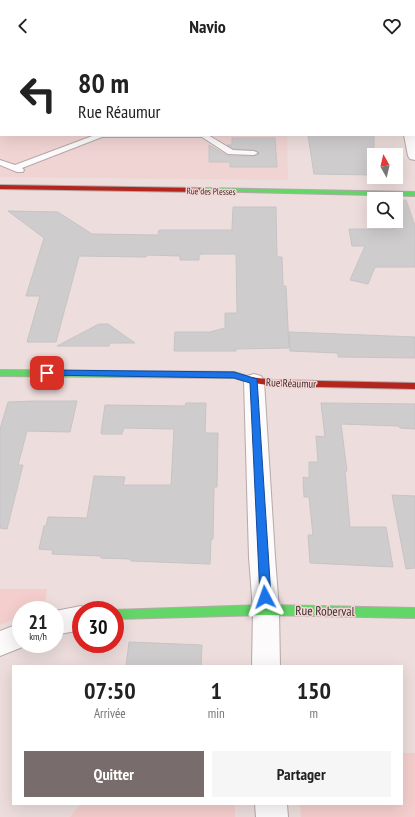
<!DOCTYPE html>
<html lang="fr">
<head>
<meta charset="utf-8">
<style>
	body { margin:0; font-family:"PT Sans Narrow",sans-serif; background:#f6f6f6; color:#222; height:100vh; display:flex; flex-direction:column; font-size:15px; white-space:nowrap }
	* { box-sizing:border-box; margin:0 }
	p { font-size:13px; color:#767676 }
	.icon { flex:none; width:22px; height:22px; fill:none; stroke:currentColor; stroke-width:2; stroke-linecap:round; stroke-linejoin:round }
	.map { position:relative; flex:1; overflow:hidden }
	.drawer { position:absolute; left:12px; top:613px; width:391px; height:140px; display:flex; flex-direction:column; background:#fff; border-radius:0px; box-shadow:0 4px 16px #0002 }
	.drawer>* { flex:none }
	.banner { position:absolute; left:0px; top:0px; width:415px; height:84px; box-shadow:0 4px 16px #0002; background:#fff; color:#222; overflow:hidden }
	.needle { width:26px; rotate:352deg }
	.controls { position:absolute; left:367px; top:96px; display:grid; gap:8px }
	.controls a { display:grid; place-items:center; width:36px; height:36px; border-radius:0px; background:#fff; box-shadow:0 4px 16px #0002; font-size:20px }
	.speed { position:absolute; left:12px; top:549px; display:flex; gap:8px; font-size:20px; font-weight:700; text-align:center }
	.speed>* { display:grid; place-content:center; width:52px; height:52px; border-radius:50%; background:#fff; box-shadow:0 4px 16px #0002; line-height:1 }
	.speed small { font-size:10px; font-weight:400 }
	.speed .limit { border:6px solid #d22; background:#fff; color:#111 }
	.pin { position:absolute; display:grid; place-items:center; width:34px; height:34px; color:#fff; margin:-17px; border-radius:8px; box-shadow:0 2px 6px #0006 }
	.me { position:absolute; width:44px; margin:-22px; rotate:356deg; stroke-linejoin:round; filter:drop-shadow(0 0 3px #0008) }
	.turn { display:flex; align-items:center; gap:14px; height:84px; padding:0 12px; font-size:18px }
	.turn .icon { width:52px; height:52px; stroke-width:2.5 }
	.turn b { display:block; font-size:28px; line-height:34px }
	.eta { display:flex; justify-content:space-evenly; align-items:center; height:68px; text-align:center }
	.eta b { font-size:24px; font-weight:800; line-height:28px }
	.action { display:flex; gap:8px; margin-top:auto; padding:8px 12px }
	.action a { flex:1; height:46px; border-radius:0px; background:#796c6c; color:#fff; font-size:16px; font-weight:800; line-height:46px; text-align:center }
	.action a+a { background:#f6f6f6; color:#222 }
	header { display:flex; justify-content:space-between; align-items:center; height:52px; padding:0 12px; background:#fff; font-size:18px; font-weight:800 }
	.map>svg:first-child { display:block }
</style>
</head>
<body>
<header><svg class="icon" aria-label="back" viewBox="0 0 24 24"><path d="M15 5l-7 7 7 7"/></svg>Navio<svg class="icon" aria-label="heart" viewBox="0 0 24 24"><path d="M12 20l-8-8c-3-5 5-10 8-4 3-6 11-1 8 4z"/></svg></header>
<div class="map">
<svg width="415" height="765" viewBox="0 0 415 765">
	<rect width="100%" height="100%" fill="#eddddd"/>
	<polygon fill="#f0d4d3" points="0,0 187,1 1,1 1,83 287,83 288,128 0,125"/>
	<g fill="#f4cecc">
		<polygon points="0,537 47,537 45,551 36,558 21,558 21,564 0,573"/>
		<polygon points="402,701 415,701 415,765 301,765 300,752 402,752"/>
		<polygon points="81,752 235,752 235,765 70,765"/>
	</g>
	<g fill="#cfccce" stroke="#c6c4c6">
		<polygon points="308,83 374,83 374,123 314,122"/>
		<polygon points="232,86 275,86 277,115 230,115 230,110 209,110 209,93 228,104 254,104 259,102 254,98 233,97 227,93 232,93"/>
		<polygon points="396,148 406,148 415,174 415,215 375,215 368,232 350,228 365,194 352,194 349,177 393,177 390,169 396,169"/>
		<polygon points="233,155 276,155 277,205 282,205 283,234 286,234 289,296 236,297 236,299 174,299 175,280 210,280 225,276 225,261 237,261 236,202 202,202 199,203 199,208 180,208 180,204 147,203 146,205 79,204 56,290 27,290 40,244 26,244 44,186 8,159 58,160 92,182 158,183 159,178 232,178"/>
		<polygon points="99,272 108,272 135,291 110,291 109,294 57,294"/>
		<polygon points="289,280 415,285 415,306 338,305 338,301 290,299"/>
		<polygon points="35,349 77,349 70,380 27,379 18,413 23,413 7,477 0,476 0,377 8,350"/>
		<polygon points="186,351 206,351 205,381 218,381 217,435 214,435 213,487 211,487 210,512 131,509 131,507 101,506 101,504 52,502 53,498 39,497 44,474 46,474 48,465 87,466 94,424 125,425 123,433 171,433 174,377 124,376 122,382 102,382 101,381 105,353 185,354"/>
		<polygon points="321,351 415,352 415,377 400,376 399,374 341,372 347,419 345,419 350,475 386,475 393,515 310,511 308,483 313,483 309,445 304,445 303,425 309,426 309,410 318,410 316,384 325,385"/>
		<polygon points="392,443 415,444 415,516 406,517"/>
		<polygon points="129,590 202,593 201,614 126,614"/>
	</g>
	<g fill="none" stroke-linecap="round" stroke-linejoin="round">
		<defs>
			<polygon id="lane" points="95,83 208,83 233,98 254,99 258,101 254,103 228,102 202,85 102,85 22,116 24,118 23,120 17,120 0,113 0,108 15,113"/>
			<g id="street">
				<polygon points="414,34 415,34 414,43"/>
				<polygon points="414,80 415,80 415,108 410,107 408,104 404,83 414,83"/>
				<polygon points="254,322 261,324 264,329 275,505 279,558 280,614 252,614 253,558 249,505 244,329 247,324"/>
				<polygon points="81,554 91,558 81,558 81,578 55,583 55,559"/>
				<polygon points="21,571 21,592 30,592 0,604 0,579"/>
				<polygon points="255,752 287,752 288,765 256,765"/>
			</g>
			<g id="fast">
				<polygon points="199,136 415,140 415,144 197,139 196,138"/>
				<polygon points="0,318 234,320 254,326 255,328 251,331 234,326 0,324"/>
				<polygon points="266,553 415,556 415,566 266,563 115,567 115,558 113,558"/>
			</g>
			<g id="jam">
				<polygon points="0,133 199,136 202,138 199,140 0,137"/>
				<polygon points="251,325 274,328 415,331 415,337 274,334 248,330 247,328 248,326"/>
			</g>
		</defs>
		<use href="#lane" stroke="#b5a9a9" stroke-width="2"/>
		<use href="#street" stroke="#b5a9a9" stroke-width="2"/>
		<use href="#fast" stroke="#b5a9a9" stroke-width="2"/>
		<use href="#jam" stroke="#b5a9a9" stroke-width="2"/>
		<use href="#lane" fill="#fcfafa" fill-rule="evenodd"/>
		<use href="#street" fill="#fcfafa" fill-rule="evenodd"/>
		<use href="#fast" fill="#63d668" fill-rule="evenodd"/>
		<use href="#jam" fill="#b3261e" fill-rule="evenodd"/>
	</g>
	<polygon fill="#1a73e8" stroke="#114b97" points="47,318 234,320 257,327 271,545 269,548 265,550 261,548 260,545 250,331 234,326 44,323 43,321"/>
	<g text-anchor="middle" dominant-baseline="central" stroke-width="3" stroke-linejoin="round" paint-order="stroke">
		<g font-size="9" fill="#3b2f2f" stroke="#f4d7d6">
			<text transform="translate(211 139) rotate(1)">Rue des Plesses</text>
		</g>
		<g font-size="11" fill="#3b2f2f" stroke="#f4d7d6">
			<text transform="translate(291 331) rotate(2)">Rue Réaumur</text>
		</g>
		<g font-size="13" fill="#3b2f2f" stroke="#f4d7d6">
			<text transform="translate(325 559) rotate(1)">Rue Roberval</text>
		</g>
	</g>
</svg>
<div class="controls">
<a><svg class="needle" viewBox="-14 -14 28 28"><path d="M0-13l5 13h-10z" fill="#e53935"/><path d="M0 13l5-13h-10z" fill="#767676"/></svg></a>
<a><svg class="icon" aria-label="search" viewBox="0 0 24 24"><circle cx="10" cy="10" r="6"/><path d="M15 15l6 6"/></svg></a>
</div>
<div class="speed"><div>21<small>km/h</small></div><div class="limit">30</div></div>
<div class="pin" style="left:47px;top:321px;background:#d93025"><svg class="icon" aria-label="arrive" viewBox="0 0 24 24"><path d="M6 21V4h12l-3 4 3 4H6"/></svg></div>
<svg class="me" style="left:265px;top:545px" viewBox="-20 -20 40 40"><path d="M0-17L14 15 0 8-14 15z" fill="#1a73e8" stroke="#fff" stroke-width="4"/></svg>
<div class="banner">
<div class="turn"><svg class="icon" aria-label="left" viewBox="0 0 24 24"><path d="M17 20v-9H6M10 6l-5 5 5 5"/></svg><div><b>80 m</b>Rue Réaumur</div></div>
</div>
<section class="drawer">
<div class="eta">
<div><b>07:50</b><p>Arrivée</p></div>
<div><b>1</b><p>min</p></div>
<div><b>150</b><p>m</p></div>
</div>
<div class="action"><a>Quitter</a><a>Partager</a></div>
</section>
</div>
</body>
</html>
